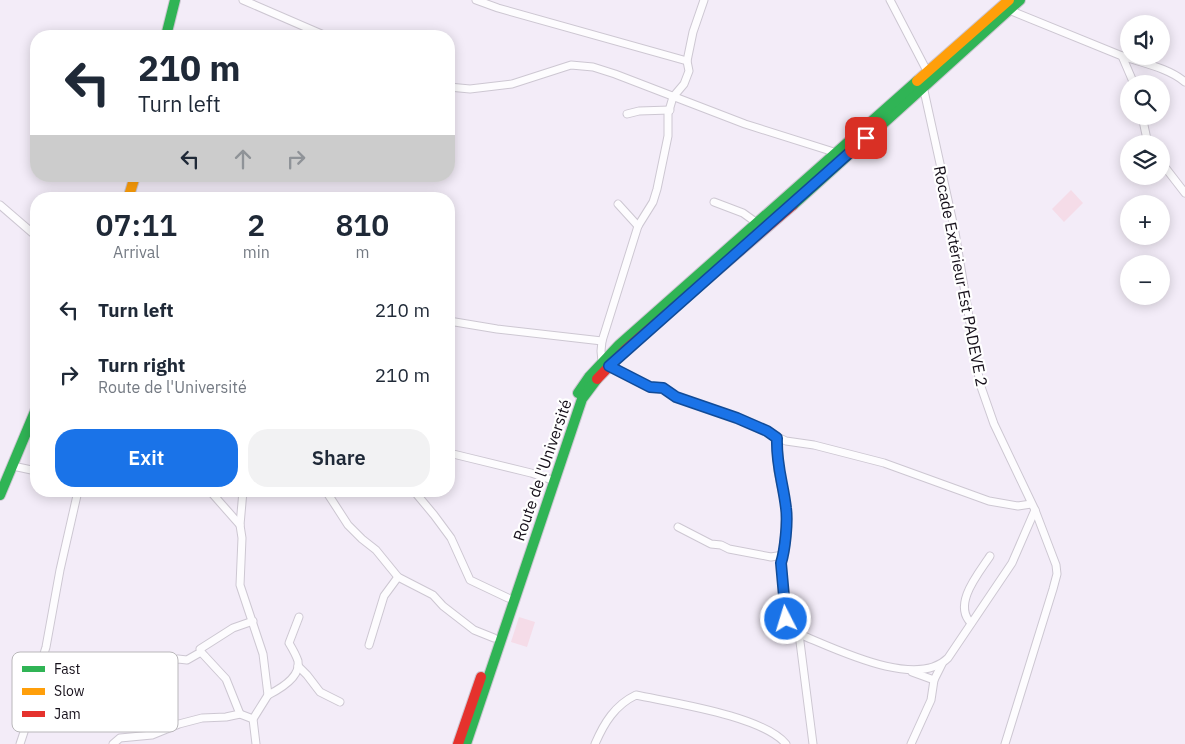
<!DOCTYPE html>
<html lang="en">
<head>
<meta charset="utf-8">
<style>
	body { margin:0; font-family:"IBM Plex Sans",sans-serif; background:#f2f2f3; color:#1f2937; height:100vh; display:flex; flex-direction:column; font-size:19px; white-space:nowrap }
	* { box-sizing:border-box; margin:0 }
	p { font-size:16px; color:#747a83 }
	.icon { flex:none; width:28px; height:28px; fill:none; stroke:currentColor; stroke-width:2; stroke-linecap:round; stroke-linejoin:round }
	.map { position:relative; flex:1; overflow:hidden }
	.sheet { position:absolute; left:30px; top:192px; width:425px; height:305px; display:flex; flex-direction:column; background:#fff; border-radius:20px; box-shadow:0 2px 12px #0003 }
	.sheet>* { flex:none }
	.hud { position:absolute; left:30px; top:30px; width:425px; height:152px; border-radius:20px; box-shadow:0 2px 12px #0003; background:#fff; color:#1f2937; overflow:hidden }
	.controls { position:absolute; left:1120px; top:15px; display:grid; gap:10px }
	.controls a { display:grid; place-items:center; width:50px; height:50px; border-radius:50%; background:#fff; box-shadow:0 2px 12px #0003; font-size:25px }
	.pin { position:absolute; display:grid; place-items:center; width:42px; height:42px; color:#fff; margin:-21px; border-radius:10px; box-shadow:0 2px 8px #0006 }
	.me { position:absolute; width:55px; margin:-28px; rotate:355deg; stroke-linejoin:round; filter:drop-shadow(0 0 4px #0008) }
	.turn { display:flex; align-items:center; gap:18px; height:105px; padding:0 25px; font-size:22px }
	.turn .icon { width:65px; height:65px; stroke-width:2.5 }
	.turn b { display:block; font-size:35px; line-height:42px }
	.lanes { display:flex; align-items:center; height:48px; padding:0 25px; background:#0003; justify-content:center; gap:25px; direction:ltr }
	.lanes .off { opacity:.35 }
	.eta { display:flex; justify-content:space-evenly; align-items:center; height:85px; text-align:center }
	.eta b { font-size:30px; font-weight:600; line-height:35px }
	.primary-button { display:flex; gap:10px; margin-top:auto; padding:10px 25px }
	.primary-button a { flex:1; height:58px; border-radius:20px; background:#1a73e8; color:#fff; font-size:20px; font-weight:600; line-height:58px; text-align:center }
	.primary-button a+a { background:#f2f2f3; color:#1f2937 }
	ul { padding:0; list-style:none }
	li { display:flex; align-items:center; gap:15px; height:65px; padding:0 25px }
	li div { flex:1 }
	li b { display:block; font-size:19px }
	li em { font-style:normal }
	.map>svg:first-child { display:block }
</style>
</head>
<body>
<div class="map">
<svg width="1185" height="744" viewBox="0 0 1185 744">
	<rect width="100%" height="100%" fill="#f3ecf8"/>
	<g fill="#f5dce8">
		<polygon points="1071,190 1083,203 1064,222 1052,209"/>
		<polygon points="519,617 535,622 527,647 511,642"/>
	</g>
	<g fill="none" stroke-linecap="round" stroke-linejoin="round">
		<defs>
			<g id="street">
				<polyline points="243,0 326,36"/>
				<polyline points="476,0 498,8 687,61"/>
				<polyline points="704,0 693,32 687,61 689,71 684,84 673,97 668,114 668,136 657,189 653,202 638,226 602,341 601,351 602,362 650,387 663,388 676,397 737,418 786,441 814,445 884,463 989,501 1018,506 1031,504"/>
				<polyline points="890,0 928,73"/>
				<polyline points="1009,10 1122,56 1134,84"/>
				<path d="M1122 56C1142 63 1169 68 1185 82"/>
				<polyline points="923,86 955,232 980,384 994,424 1035,510 1056,565 1057,574 1053,589 1005,744"/>
				<polyline points="449,87 470,89 512,84 571,65 593,67 615,74 745,124 837,153"/>
				<polyline points="627,114 639,111 670,110"/>
				<polyline points="1142,116 1148,144"/>
				<polyline points="1161,162 1185,193"/>
				<polyline points="714,202 743,213 757,223"/>
				<polyline points="618,204 638,226"/>
				<polyline points="0,205 36,236"/>
				<polyline points="449,321 497,329 602,341"/>
				<polyline points="777,438 777,456 778,471 786,510 783,555 781,563 785,619 799,634"/>
				<polyline points="449,453 531,473 549,479"/>
				<polyline points="13,466 36,471"/>
				<polyline points="210,491 240,525"/>
				<polyline points="243,491 240,525 242,538 240,585 263,654 268,695 253,719 256,744"/>
				<polyline points="326,491 348,525 362,539 376,550 398,577 433,595 443,606 474,630 494,638"/>
				<polyline points="414,491 434,515 451,538 470,580 508,598"/>
				<polyline points="678,527 711,544 721,545 729,549 771,557 783,555"/>
				<path d="M971 623C952 604 979 573 990 556"/>
				<polyline points="369,645 384,596 398,577"/>
				<polyline points="201,652 226,679 240,714"/>
				<polyline points="298,666 307,675 320,692 340,702"/>
				<polyline points="78,668 104,663 119,663 123,668 131,669 178,659 187,660 201,652 200,649 233,628 253,621"/>
				<polyline points="912,672 934,680"/>
				<path d="M268 695C280 689 301 677 298 661 296 655 292 648 289 643L299 617"/>
				<polyline points="20,744 24,732 31,696 46,647 60,570 78,491"/>
				<polyline points="113,744 120,738 152,735 179,724 202,718 226,717 240,714 253,719"/>
				<path d="M595 744C604 723 615 705 636 695 673 703 763 716 786 744"/>
				<path d="M813 744 799 634C834 648 916 690 948 658L1012 563 1035 510"/>
				<polyline points="911,744 931,700 934,680 942,664"/>
			</g>
			<g id="fast">
				<polyline points="166,36 175,0"/>
				<polyline points="793,205 1020,0"/>
				<polyline points="578,393 589,377 619,345 917,81"/>
				<polyline points="0,495 36,409"/>
				<polyline points="466,744 582,399 597,379"/>
			</g>
			<g id="slow">
				<polyline points="917,81 1009,0"/>
				<polyline points="128,199 135,176"/>
			</g>
			<g id="jam">
				<polyline points="597,379 626,349 793,205"/>
				<polyline points="458,744 481,677"/>
			</g>
		</defs>
		<use href="#street" stroke="#cdc7d2" stroke-width="9"/>
		<use href="#fast" stroke="#cdc7d2" stroke-width="12"/>
		<use href="#slow" stroke="#cdc7d2" stroke-width="12"/>
		<use href="#jam" stroke="#cdc7d2" stroke-width="12"/>
		<use href="#street" stroke="#fdfcfe" stroke-width="7"/>
		<use href="#fast" stroke="#30b455" stroke-width="10"/>
		<use href="#slow" stroke="#ff9f0a" stroke-width="10"/>
		<use href="#jam" stroke="#e5322d" stroke-width="10"/>
	</g>
	<g fill="none" stroke-linecap="round" stroke-linejoin="round">
		<defs>
			<path id="route" d="M786 619 781 563C785 550 788 522 786 508 783 482 776 465 777 438L767 431 737 418 676 397 663 388 650 387 609 366 866 138"/>
		</defs>
		<use href="#route" stroke="#114b97" stroke-width="12"/>
		<use href="#route" stroke="#1a73e8" stroke-width="9"/>
	</g>
	<g text-anchor="middle" dominant-baseline="central" stroke-width="4.5" stroke-linejoin="round" paint-order="stroke">
		<g font-size="16" fill="#150f19" stroke="#fff">
			<text transform="translate(961 276) rotate(79)">Rocade Extérieur Est PADEVE 2</text>
			<text transform="translate(542 470) rotate(-71)">Route de l'Université</text>
		</g>
	</g>
	<rect x="12" y="652" width="166" height="80" rx="8" fill="#fff" stroke="#b9b7ba" stroke-width="1"/>
	<rect x="22" y="666" width="23" height="6" fill="#30b455"/>
	<rect x="22" y="688" width="23" height="7" fill="#ff9f0a"/>
	<rect x="22" y="711" width="23" height="6" fill="#e5322d"/>
	<g font-size="14" fill="#150f19">
		<text x="54" y="674">Fast</text>
		<text x="54" y="696">Slow</text>
		<text x="54" y="719">Jam</text>
	</g>
</svg>
<div class="controls">
<a><svg class="icon" aria-label="sound" viewBox="0 0 24 24"><path d="M4 9h4l5-4v14l-5-4H4zM17 9q2 3 0 6"/></svg></a>
<a><svg class="icon" aria-label="search" viewBox="0 0 24 24"><circle cx="10" cy="10" r="6"/><path d="M15 15l6 6"/></svg></a>
<a><svg class="icon" aria-label="layers" viewBox="0 0 24 24"><path d="M12 4l9 5-9 5-9-5zM3 14l9 5 9-5"/></svg></a>
<a>+</a>
<a>−</a>
</div>
<div class="pin" style="left:866px;top:138px;background:#d93025"><svg class="icon" aria-label="arrive" viewBox="0 0 24 24"><path d="M6 21V4h12l-3 4 3 4H6"/></svg></div>
<svg class="me" style="left:786px;top:619px" viewBox="-20 -20 40 40"><circle r="17" fill="#1a73e8" stroke="#fff" stroke-width="3"/><path d="M0-11L8 9 0 5-8 9z" fill="#fff"/></svg>
<div class="hud">
<div class="turn"><svg class="icon" aria-label="left" viewBox="0 0 24 24"><path d="M17 20v-9H6M10 6l-5 5 5 5"/></svg><div><b>210 m</b>Turn left</div></div>
<div class="lanes"><svg class="icon" aria-label="left" viewBox="0 0 24 24"><path d="M17 20v-9H6M10 6l-5 5 5 5"/></svg><svg class="icon off" aria-label="ahead" viewBox="0 0 24 24"><path d="M12 20V5M6 11l6-6 6 6"/></svg><svg class="icon off" aria-label="right" viewBox="0 0 24 24"><path d="M7 20v-9h11M14 6l5 5-5 5"/></svg></div>
</div>
<section class="sheet">
<div class="eta">
<div><b>07:11</b><p>Arrival</p></div>
<div><b>2</b><p>min</p></div>
<div><b>810</b><p>m</p></div>
</div>
<ul>
<li><svg class="icon" aria-label="left" viewBox="0 0 24 24"><path d="M17 20v-9H6M10 6l-5 5 5 5"/></svg><div><b>Turn left</b></div><em>210 m</em></li>
<li><svg class="icon" aria-label="right" viewBox="0 0 24 24"><path d="M7 20v-9h11M14 6l5 5-5 5"/></svg><div><b>Turn right</b><p>Route de l'Université</p></div><em>210 m</em></li>
</ul>
<div class="primary-button"><a>Exit</a><a>Share</a></div>
</section>
</div>
</body>
</html>
